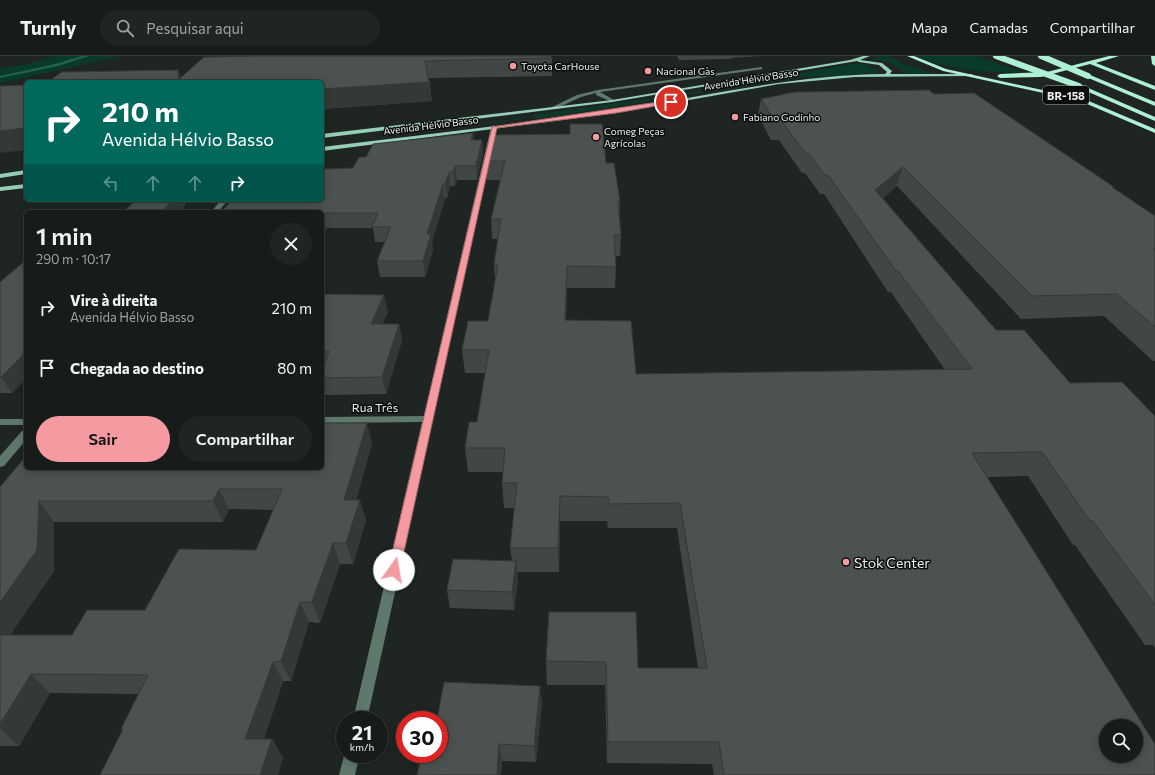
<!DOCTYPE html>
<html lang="pt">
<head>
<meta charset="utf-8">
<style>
	body { margin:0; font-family:Commissioner,sans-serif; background:#202523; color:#f1f3f6; height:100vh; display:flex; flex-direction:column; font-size:15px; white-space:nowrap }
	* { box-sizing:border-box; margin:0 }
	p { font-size:13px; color:#9ea1a2 }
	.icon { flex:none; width:22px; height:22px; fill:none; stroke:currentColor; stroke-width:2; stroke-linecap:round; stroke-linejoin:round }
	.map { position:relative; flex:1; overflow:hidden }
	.panel { position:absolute; left:24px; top:154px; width:300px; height:260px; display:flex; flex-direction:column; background:#171c1a; border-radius:6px; box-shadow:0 2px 10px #0003,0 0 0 1px #363a39 }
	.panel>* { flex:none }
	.guide { position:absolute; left:24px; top:24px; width:300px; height:122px; border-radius:6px; box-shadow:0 2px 10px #0003,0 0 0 1px #363a39; background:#00695c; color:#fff; overflow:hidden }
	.controls { position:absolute; left:1099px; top:663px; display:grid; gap:8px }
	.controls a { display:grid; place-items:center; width:44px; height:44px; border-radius:50%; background:#171c1a; box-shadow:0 2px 10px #0003,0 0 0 1px #363a39; font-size:20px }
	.speed { position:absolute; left:336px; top:655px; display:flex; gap:8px; font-size:20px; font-weight:700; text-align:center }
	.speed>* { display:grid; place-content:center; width:52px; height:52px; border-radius:50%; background:#171c1a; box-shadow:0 2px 10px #0003,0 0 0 1px #363a39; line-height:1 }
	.speed small { font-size:10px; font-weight:400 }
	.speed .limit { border:6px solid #d22; background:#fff; color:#111 }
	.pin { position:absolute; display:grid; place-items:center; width:34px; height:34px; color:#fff; margin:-17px; border:2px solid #fff; border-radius:50%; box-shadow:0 1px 4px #0007 }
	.me { position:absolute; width:44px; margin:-22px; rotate:13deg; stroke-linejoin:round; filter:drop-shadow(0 0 3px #0008) }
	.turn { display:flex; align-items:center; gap:14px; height:84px; padding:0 12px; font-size:18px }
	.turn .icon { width:52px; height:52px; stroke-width:2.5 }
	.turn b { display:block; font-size:28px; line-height:34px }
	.lanes { display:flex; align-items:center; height:38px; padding:0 12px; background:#0003; justify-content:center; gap:20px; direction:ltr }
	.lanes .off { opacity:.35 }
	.round { display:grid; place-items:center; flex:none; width:42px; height:42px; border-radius:21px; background:#202523 }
	.overview { display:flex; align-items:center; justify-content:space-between; height:68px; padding:0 12px }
	h1 { font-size:24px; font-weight:600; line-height:30px }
	.action { display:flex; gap:8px; margin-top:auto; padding:8px 12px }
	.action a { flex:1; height:46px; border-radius:24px; background:#f49aa0; color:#111; font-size:16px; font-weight:600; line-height:46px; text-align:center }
	.action a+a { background:#202523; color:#f1f3f6 }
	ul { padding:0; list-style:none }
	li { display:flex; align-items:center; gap:12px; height:60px; padding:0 12px }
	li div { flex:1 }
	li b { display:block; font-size:15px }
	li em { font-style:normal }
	header { display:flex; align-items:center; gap:24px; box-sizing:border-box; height:56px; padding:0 20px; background:#171c1a; border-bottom:1px solid #363a39 }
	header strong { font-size:19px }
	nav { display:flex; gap:22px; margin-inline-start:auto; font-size:14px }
	.search { width:280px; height:36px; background:#202523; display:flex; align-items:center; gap:10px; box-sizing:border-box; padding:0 14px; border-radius:22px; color:#9ea1a2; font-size:15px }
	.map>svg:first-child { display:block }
</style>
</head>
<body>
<header>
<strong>Turnly</strong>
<div class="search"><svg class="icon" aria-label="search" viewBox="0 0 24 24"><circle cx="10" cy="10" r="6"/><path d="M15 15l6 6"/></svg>Pesquisar aqui</div>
<nav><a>Mapa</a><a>Camadas</a><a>Compartilhar</a></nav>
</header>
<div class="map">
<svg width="1155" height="719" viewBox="0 0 1155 719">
	<rect width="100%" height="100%" fill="#1f2522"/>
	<g fill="#0a3a2a">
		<polygon points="54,0 121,0 0,27 0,12 28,8"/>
		<path d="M881 0H888L904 8 932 17H903C896 6 883 5 871 3Z"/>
		<path d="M916 0H977L1026 17C989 16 951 15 916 0Z"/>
		<polygon points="858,7 868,9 878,15 877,17 793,22 537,63 533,59 681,38"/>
		<polygon points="523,62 525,63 322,87"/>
	</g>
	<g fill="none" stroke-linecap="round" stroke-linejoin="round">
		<polygon fill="#20644c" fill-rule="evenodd" points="82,0 89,0 58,10 0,22 0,20 55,8"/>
		<g fill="#5e786c" fill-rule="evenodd">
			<polygon points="761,11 763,13 600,36 614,44 612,46 596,39 596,37 581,41 555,53 550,52 577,39 598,34"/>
			<polygon points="494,69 497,71 367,664 353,664 422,366 322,367 322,361 424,360 491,71"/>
			<polygon points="221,144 228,144 218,156 211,156"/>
			<rect x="0" y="363" width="26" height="6"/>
			<polygon points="26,374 26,384 4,410 0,411 0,400 22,375"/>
			<polygon points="345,696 345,698 360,698 355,719 339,719"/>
		</g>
		<g fill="#96ceb6" fill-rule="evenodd">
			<path d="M863 0H870L860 4 882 7 892 15 890 18H971L973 19 971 20 855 21 779 28 616 57 322 95V91C420 79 518 68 616 54 706 40 793 19 885 18L887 16 879 9 859 6 857 5 612 46 322 82V78L612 44 850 4Z"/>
			<polygon points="26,114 26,118 0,122 0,118"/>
			<polygon points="26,128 26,132 0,135 0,131"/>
		</g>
		<g fill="#adf0d3" fill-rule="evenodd">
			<polygon points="907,0 914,0 946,13 1084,43 1155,73 1155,77 1080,45 943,15"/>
			<polygon points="1109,0 1119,0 1096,7 1155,30 1155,34 1090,8 1041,21 1000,22 997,20 1000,18 1047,16"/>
			<polygon points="1151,0 1155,0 1155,10 1152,8"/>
			<polygon points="1086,19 1090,19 1155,46 1155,50 1086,21"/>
			<polygon points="1079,28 1155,61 1155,65 1077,31"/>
		</g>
		<g stroke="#adf0d3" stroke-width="6">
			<polyline points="996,0 1079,30"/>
			<polyline points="1041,0 1088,20"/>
		</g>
	</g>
	<g fill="#404744" fill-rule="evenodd">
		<polygon points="255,0 552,2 552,20 429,22 432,45 322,53 322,26 47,26 178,14 181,22"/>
		<polygon points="677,0 760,0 731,2 731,3 679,4"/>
		<polygon points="934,38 1114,131 1113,132 1155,160 1155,305 1153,305 1104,260 1021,263 897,130 883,142 996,274 1070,327 1155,360 1155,592 1153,589 1145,589 1075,489 1073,489 1028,420 987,421 1155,719 714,719 712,708 607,707 605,629 547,629 546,605 549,556 638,612 698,612 677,472 608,472 607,465 560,465 559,516 517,516 518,523 514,554 450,552 447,534 512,504 510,492 514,452 504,452 502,427 503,416 468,416 465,392 477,366 485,317 465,317 462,294 488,265 495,226 494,208 498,183 492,183 491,163 500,124 487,124 485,105 491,79 606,107 620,145 619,162 621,179 620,200 615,200 616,211 615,232 567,232 566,264 636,318 945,314 891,236 888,236 824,138 820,138 805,117 802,117 779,84 771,84 758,59 761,43"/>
		<polygon points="473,77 474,84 482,84 483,97 477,124 457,124 455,130 450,130 447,142 445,142 432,186 433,194 425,221 380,221 377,205 385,186 375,186 373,172 327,172 322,181 322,144 353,112 366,101"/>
		<polygon points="26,204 26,322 12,337 0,337 0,226"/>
		<polygon points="322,238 388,256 382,268 399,268 402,284 386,338 325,339 322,331 322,315 323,312 322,312"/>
		<path d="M372 387 356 444 366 464 353 508H340L320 567 309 566 291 625H283L264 683H272L283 702 122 674 121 673 138 638 50 637 19 690H0V431L322 412ZM229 453 274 454 256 494 145 554 72 579H10L54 515V466H223Z"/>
		<polygon points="542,647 536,706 502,705 501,719 417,719 429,706"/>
	</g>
	<g fill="#343937">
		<polygon points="178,14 183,26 178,24"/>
		<polygon points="429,26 432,45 322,53 322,33"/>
		<polygon points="26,72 26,94 0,97 0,75"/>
		<polygon points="473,77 474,90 471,84"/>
		<polygon points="482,84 483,97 477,124 476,110"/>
		<polygon points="455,110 457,124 455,130 453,116"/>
		<polygon points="903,111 897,130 870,154 875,134"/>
		<polygon points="449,116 450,130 447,142 445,128"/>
		<polygon points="443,128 445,142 432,186 433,194 425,221 423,205 427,178"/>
		<polygon points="173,144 184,144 186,149 180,156 161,156"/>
		<polygon points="323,157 327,172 322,181 322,159"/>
		<polygon points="567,210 567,232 565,287 565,264"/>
		<polygon points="384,239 388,256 375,284 371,268"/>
		<polygon points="399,268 402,284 386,338 382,321"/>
		<polygon points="26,296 26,322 12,337 1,321"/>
		<polygon points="367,367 372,387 351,464 344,444"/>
		<polygon points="219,433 229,453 223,466 213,445"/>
		<polygon points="560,440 560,465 559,516 558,492"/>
		<polygon points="360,444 366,464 353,508 346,487"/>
		<polygon points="39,445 54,466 54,515 0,593 0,546"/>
		<polygon points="333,487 340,508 320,567 312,546"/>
		<polygon points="516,505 518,523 514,554 512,536"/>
		<polygon points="300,546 309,566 291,625 281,605"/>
		<polygon points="273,606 283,625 258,701 245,683"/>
		<polygon points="31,618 50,637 19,690 0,672 0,668"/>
		<polygon points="540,630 542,647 536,706 534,690"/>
		<polygon points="272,683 283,702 278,719 260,719"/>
		<polygon points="499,688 502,705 501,719 497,719"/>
	</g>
	<g fill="#4b524f" stroke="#343937" fill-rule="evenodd">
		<polygon points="255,0 551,0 552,2 425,5 429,26 322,33 322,26 47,26 62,16 178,14 178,24 204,1"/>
		<polygon points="26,29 26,72 0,75 0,30"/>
		<path d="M929 34 934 38 974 37 1114 131H1112L1155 160V193H1153L1155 195V271L1117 238 1032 240 903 111 875 134 996 274H1024L1070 327 1122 326 1155 360V549L1093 465H1090L1042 396 972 397 1155 688V719H724L719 686H608L606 606 546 605 549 556H636L638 612H707L680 447 609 448 608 441 560 440 558 492H510L517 427H502L505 392H465L469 366H477L489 294H462L468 265H488L498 208H494L501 163H491L505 105H485L491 79 570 78V68H602L606 107H614L620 145H618L621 179H614L616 211 567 210 565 264 631 265 636 318 972 313 898 215H896L828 119H825L809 98H806L782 66H775L761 43 795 36ZM1106 670H1136V700H1106Z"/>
		<polygon points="473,77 471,84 482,84 476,110 455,110 453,116 449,116 445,128 443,128 427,178 431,178 423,205 377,205 391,171 372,171 378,157 323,157 322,159 322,156 221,156 232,144 322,144 322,113 353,112 359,101 366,101 373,88"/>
		<polygon points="136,144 173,144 161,156 123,156"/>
		<polygon points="26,204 26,296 1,321 0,321 0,226"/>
		<polygon points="322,238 384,239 371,268 399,268 382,321 322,322 322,315 329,295 322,295"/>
		<polygon points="322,367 367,367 344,444 360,444 346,487 333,487 312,546 300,546 281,605 273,606 245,683 272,683 260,719 100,719 123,673 121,673 148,619 31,618 0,668 0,579 72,579 87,554 145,554 179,493 256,494 282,433 219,433 213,445 39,445 37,494 0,546 0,431 26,400 26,412 322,412"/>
		<polygon points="453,503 516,505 512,536 447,534"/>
		<polygon points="444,626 540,630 534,690 499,688 497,719 417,719 420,706 429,706 430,698 439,698 439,664 437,664"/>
	</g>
	<polygon fill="#f49aa0" stroke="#9f6468" points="671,44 673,47 616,57 497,72 400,514 398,517 390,517 388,514 492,71"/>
	<g fill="#f49aa0" stroke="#0b0e0c" stroke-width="1.5">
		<circle cx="513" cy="10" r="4"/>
		<circle cx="648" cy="15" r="4"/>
		<circle cx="735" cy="61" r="4"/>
		<circle cx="596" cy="81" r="4"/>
		<circle cx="846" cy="506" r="4"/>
	</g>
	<g text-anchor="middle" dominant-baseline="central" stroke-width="3" stroke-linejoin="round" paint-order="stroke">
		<g font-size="10" fill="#ebefed" stroke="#0b0e0c" text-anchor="start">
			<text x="521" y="10">Toyota CarHouse</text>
			<text x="656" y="15">Nacional Gàs</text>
			<text x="743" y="61">Fabiano Godinho</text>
			<text x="604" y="75">Comeg Peças<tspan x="604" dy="12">Agrícolas</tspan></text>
		</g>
		<g font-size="10" fill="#ebefed" stroke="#0b0e0c">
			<text transform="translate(751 23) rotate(-9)">Avenida Hélvio Basso</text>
			<text transform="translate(431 69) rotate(-7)">Avenida Hélvio Basso</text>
		</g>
		<rect fill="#0b0e0c" stroke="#a8acaa" stroke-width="1" x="1043" y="30" width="46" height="18" rx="3"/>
		<g font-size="11" font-weight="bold" fill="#ebefed">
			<text x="1066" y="39">BR-158</text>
		</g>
		<g font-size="12" fill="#ebefed" stroke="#0b0e0c">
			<text x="375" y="351">Rua Três</text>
		</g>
		<g font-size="14" fill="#ebefed" stroke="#0b0e0c" text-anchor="start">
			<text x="854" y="506">Stok Center</text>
		</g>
	</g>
</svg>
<div class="controls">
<a><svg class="icon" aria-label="search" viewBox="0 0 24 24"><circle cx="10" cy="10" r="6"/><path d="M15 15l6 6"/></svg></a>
</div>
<div class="speed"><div>21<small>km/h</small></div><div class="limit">30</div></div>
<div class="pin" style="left:671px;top:46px;background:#d93025"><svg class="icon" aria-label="arrive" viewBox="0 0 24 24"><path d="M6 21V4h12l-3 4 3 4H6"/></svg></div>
<svg class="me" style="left:394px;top:514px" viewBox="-20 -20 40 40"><circle r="19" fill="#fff"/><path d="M0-13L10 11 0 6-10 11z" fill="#f49aa0"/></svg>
<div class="guide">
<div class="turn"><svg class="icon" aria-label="right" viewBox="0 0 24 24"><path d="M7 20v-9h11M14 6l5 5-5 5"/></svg><div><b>210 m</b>Avenida Hélvio Basso</div></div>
<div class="lanes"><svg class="icon off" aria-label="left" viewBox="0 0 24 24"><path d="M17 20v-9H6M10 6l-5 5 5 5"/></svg><svg class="icon off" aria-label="ahead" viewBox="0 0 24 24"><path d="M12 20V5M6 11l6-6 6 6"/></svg><svg class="icon off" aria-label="ahead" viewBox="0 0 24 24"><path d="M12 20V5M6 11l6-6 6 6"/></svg><svg class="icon" aria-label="right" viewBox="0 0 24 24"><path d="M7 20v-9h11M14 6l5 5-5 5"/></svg></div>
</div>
<section class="panel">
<div class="overview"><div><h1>1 min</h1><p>290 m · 10:17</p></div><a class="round"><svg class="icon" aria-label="close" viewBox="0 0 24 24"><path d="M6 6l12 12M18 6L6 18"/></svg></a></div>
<ul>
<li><svg class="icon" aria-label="right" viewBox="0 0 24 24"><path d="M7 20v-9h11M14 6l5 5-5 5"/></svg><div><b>Vire à direita</b><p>Avenida Hélvio Basso</p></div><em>210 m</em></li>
<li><svg class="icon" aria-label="arrive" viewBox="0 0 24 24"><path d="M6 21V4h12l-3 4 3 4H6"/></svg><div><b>Chegada ao destino</b></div><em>80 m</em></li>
</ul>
<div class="action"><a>Sair</a><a>Compartilhar</a></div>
</section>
</div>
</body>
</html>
